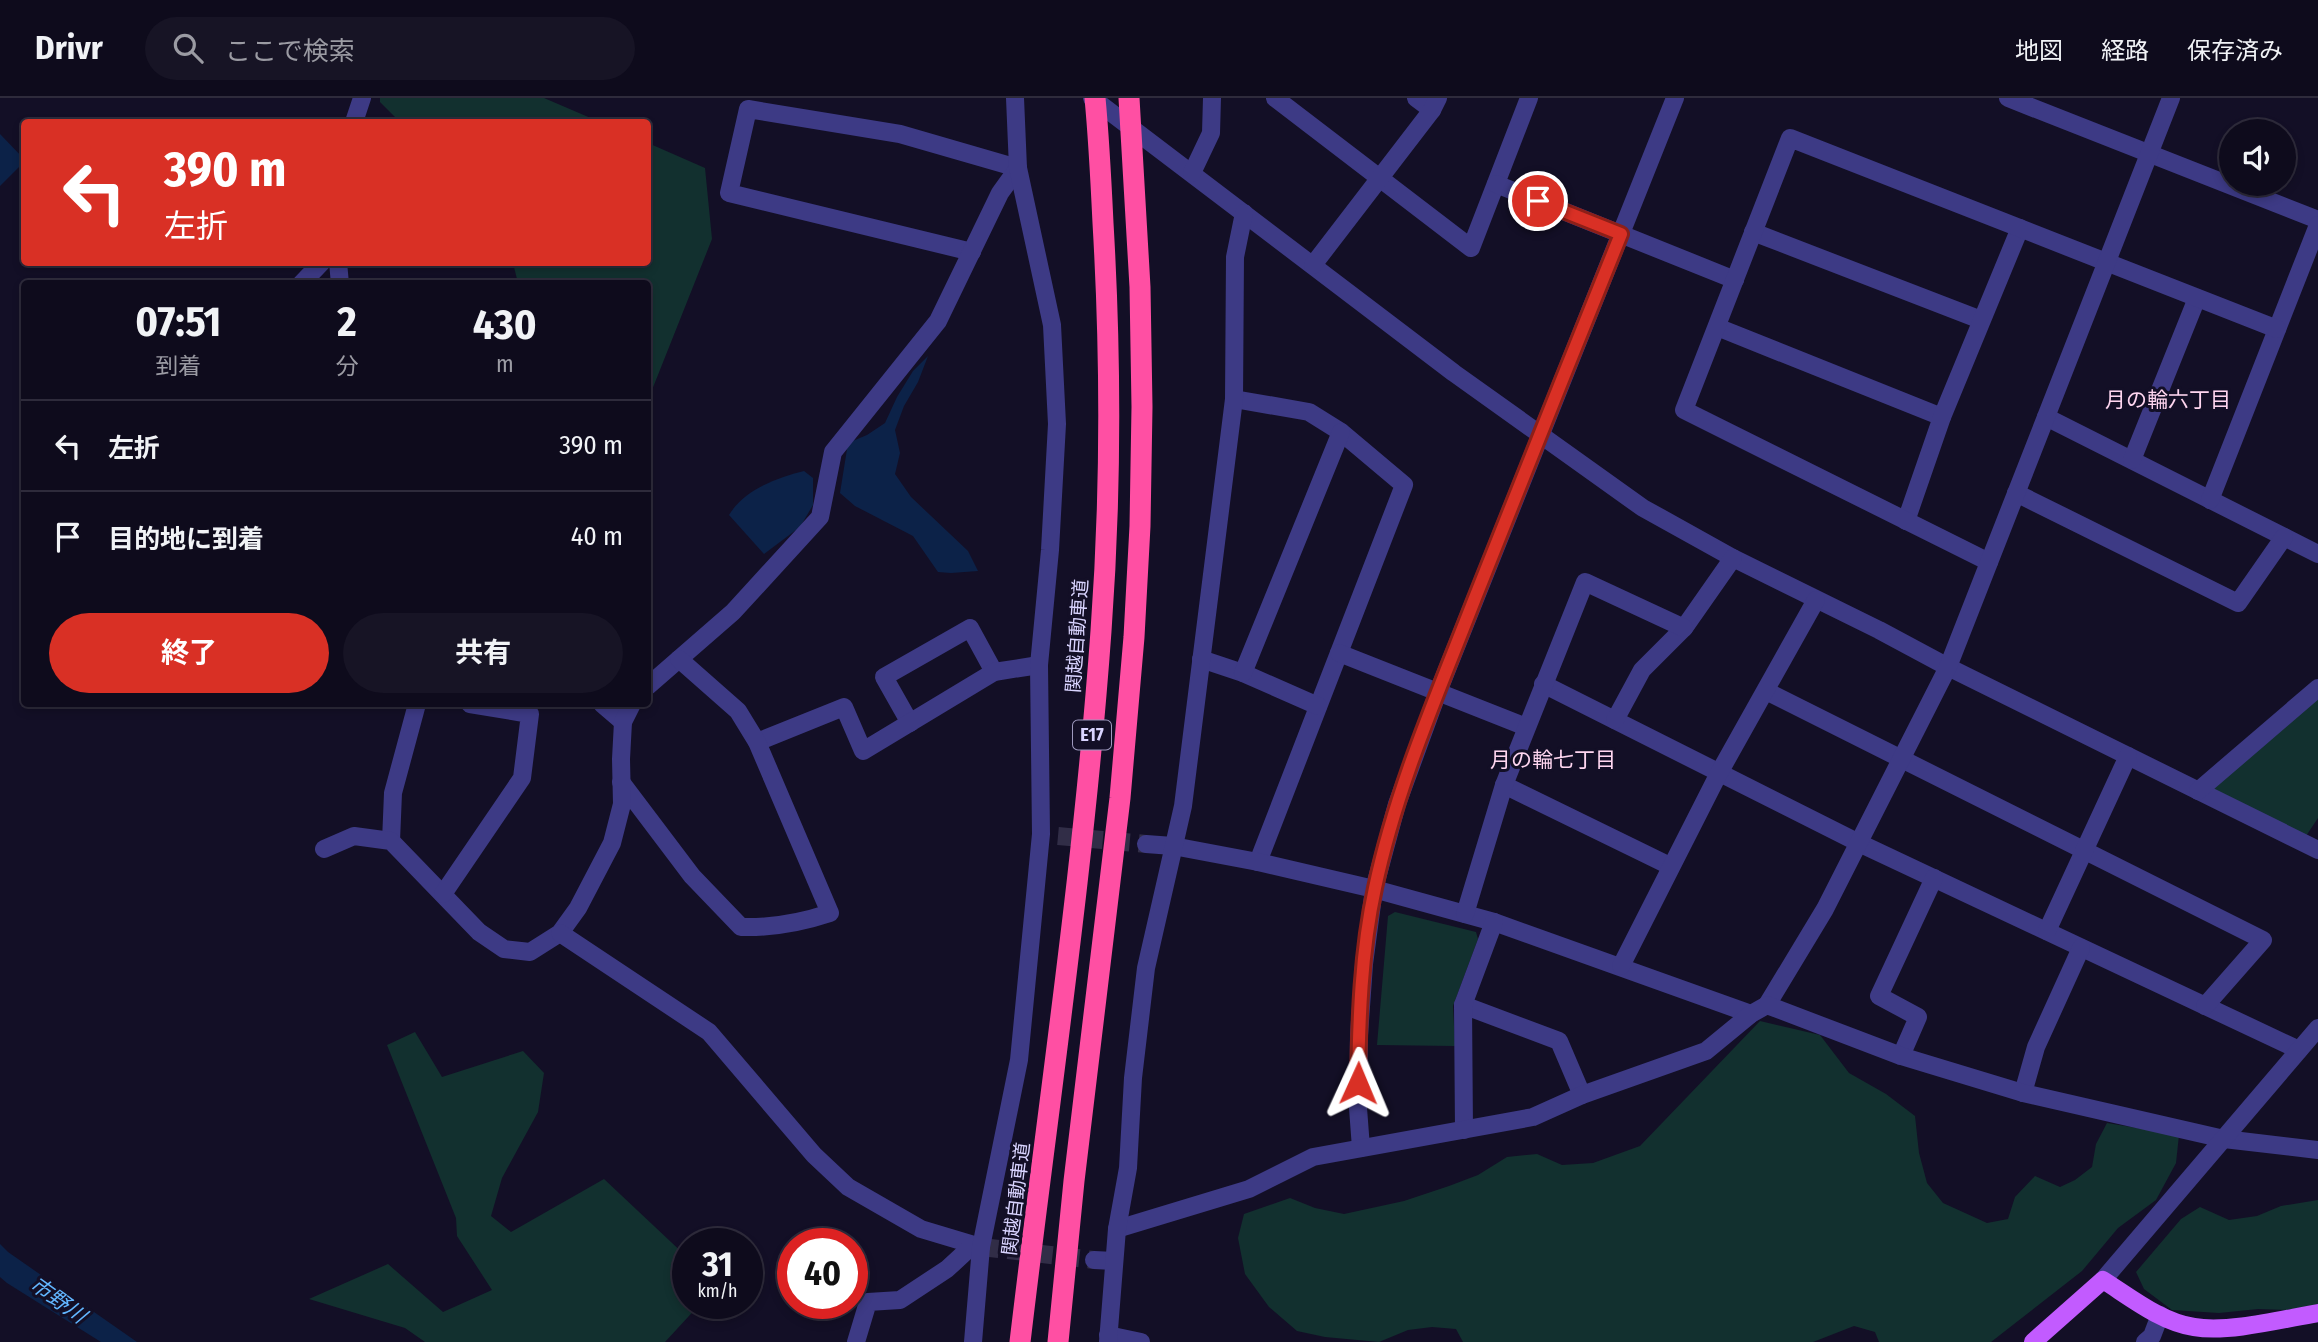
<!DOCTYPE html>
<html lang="ja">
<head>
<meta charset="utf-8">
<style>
	body { margin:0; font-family:"Fira Sans Condensed","Noto Sans JP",sans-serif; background:#171425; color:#f1f3f6; height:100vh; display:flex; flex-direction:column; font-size:26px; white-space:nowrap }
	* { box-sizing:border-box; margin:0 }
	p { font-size:23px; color:#9b9ba3 }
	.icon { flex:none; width:38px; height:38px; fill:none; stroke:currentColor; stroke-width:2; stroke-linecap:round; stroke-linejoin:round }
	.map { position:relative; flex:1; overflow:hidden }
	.panel { position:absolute; left:21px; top:182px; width:630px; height:427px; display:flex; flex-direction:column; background:#0e0b1c; border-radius:7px; box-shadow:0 4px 10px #0003,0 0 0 2px #2e2b3b }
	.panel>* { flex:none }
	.guide { position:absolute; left:21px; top:21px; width:630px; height:147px; border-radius:7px; box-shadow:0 4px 10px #0003,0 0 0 2px #2e2b3b; background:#d93025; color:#fff; overflow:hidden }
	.controls { position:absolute; left:2219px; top:21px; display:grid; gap:14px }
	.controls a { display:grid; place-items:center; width:77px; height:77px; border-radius:50%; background:#0e0b1c; box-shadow:0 4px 10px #0003,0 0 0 2px #2e2b3b; font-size:35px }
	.speed { position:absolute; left:672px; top:1130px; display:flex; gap:14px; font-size:35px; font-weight:700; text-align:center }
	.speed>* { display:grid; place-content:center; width:91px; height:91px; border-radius:50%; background:#0e0b1c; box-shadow:0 4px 10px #0003,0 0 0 2px #2e2b3b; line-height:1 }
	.speed small { font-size:18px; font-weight:400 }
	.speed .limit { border:10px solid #d22; background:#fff; color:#111 }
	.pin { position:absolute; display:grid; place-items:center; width:60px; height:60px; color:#fff; margin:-30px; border:4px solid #fff; border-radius:50%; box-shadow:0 2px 7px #0007 }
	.me { position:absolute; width:77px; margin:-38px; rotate:1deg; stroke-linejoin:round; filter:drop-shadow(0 0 5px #0008) }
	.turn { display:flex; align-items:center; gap:24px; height:147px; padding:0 28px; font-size:32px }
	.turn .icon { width:91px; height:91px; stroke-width:2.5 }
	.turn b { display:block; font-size:49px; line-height:60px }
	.eta { display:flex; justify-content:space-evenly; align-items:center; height:119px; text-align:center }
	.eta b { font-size:42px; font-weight:700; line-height:49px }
	.primary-button { display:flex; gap:14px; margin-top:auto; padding:14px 28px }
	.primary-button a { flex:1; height:80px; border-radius:42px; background:#d93025; color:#fff; font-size:28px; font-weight:700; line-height:80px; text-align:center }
	.primary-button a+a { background:#171425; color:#f1f3f6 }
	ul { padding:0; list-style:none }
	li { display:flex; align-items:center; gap:21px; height:91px; padding:0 28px; border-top:2px solid #2e2b3b }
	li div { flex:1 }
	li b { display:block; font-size:26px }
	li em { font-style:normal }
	header { display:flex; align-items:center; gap:42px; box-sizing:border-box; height:98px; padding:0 35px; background:#0e0b1c; border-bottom:2px solid #2e2b3b }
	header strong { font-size:33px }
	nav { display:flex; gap:38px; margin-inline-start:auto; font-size:24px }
	.search { width:490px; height:63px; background:#171425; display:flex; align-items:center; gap:18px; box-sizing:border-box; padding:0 24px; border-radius:38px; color:#9b9ba3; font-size:26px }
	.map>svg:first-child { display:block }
</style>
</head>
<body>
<header>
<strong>Drivr</strong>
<div class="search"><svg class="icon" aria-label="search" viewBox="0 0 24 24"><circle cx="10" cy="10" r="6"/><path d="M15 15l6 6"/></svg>ここで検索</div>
<nav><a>地図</a><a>経路</a><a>保存済み</a></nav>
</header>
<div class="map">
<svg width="2318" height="1244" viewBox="0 0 2318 1244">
	<rect width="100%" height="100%" fill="#130f26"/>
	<g fill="#12302f">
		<polygon points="380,0 544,0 600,24 400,24 380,4"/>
		<polygon points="648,45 705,70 712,141 648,302 648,186 518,185 513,165 648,164"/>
		<polygon points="2318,590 2318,720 2302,744 2198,693"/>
		<polygon points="1395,814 1476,834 1478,841 1453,908 1455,948 1377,947 1388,818"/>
		<polygon points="1760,923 1820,937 1849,975 1886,996 1915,1018 1919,1055 1927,1085 1943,1105 1987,1125 2008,1121 2015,1099 2035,1078 2060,1089 2075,1082 2092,1069 2096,1046 2107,1025 2179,1037 2176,1065 2156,1102 2118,1130 2082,1173 1991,1244 1879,1244 1875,1234 1854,1228 1813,1244 1463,1244 1456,1231 1432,1229 1408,1232 1379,1244 1325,1239 1297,1233 1269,1209 1245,1176 1238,1140 1244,1116 1290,1100 1315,1110 1344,1116 1404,1103 1449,1088 1478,1077 1507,1059 1537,1056 1562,1067 1593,1065 1640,1048"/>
		<polygon points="415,934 442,979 523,953 544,975 538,1014 502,1080 491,1118 511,1134 604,1081 688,1160 688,1206 700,1206 665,1244 425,1244 405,1230 309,1201 388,1166 443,1214 492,1192 457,1138 456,1120 387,947"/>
		<polygon points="2318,1102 2318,1206 2288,1212 2258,1211 2219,1215 2172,1212 2144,1191 2136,1174 2181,1121 2200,1109 2229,1122 2257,1118 2281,1108"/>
	</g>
	<g fill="#0c2248">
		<polygon points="0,36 24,61 24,64 0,88"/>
		<polygon points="928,258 918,284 904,308 895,332 900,355 895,376 911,399 968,453 978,473 951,475 938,474 913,438 855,408 840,395 848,345 867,337 885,325 897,299 913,273"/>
		<path d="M804 373 813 380V407L800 429 764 456 729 417C744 392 776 380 804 373Z"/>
		<polygon points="0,1146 8,1154 137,1244 101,1244 7,1185 0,1179"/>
	</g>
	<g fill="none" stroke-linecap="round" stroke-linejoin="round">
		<g stroke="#312d47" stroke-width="18" stroke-dasharray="18 9" stroke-linecap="butt">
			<polyline points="1058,738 1146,746"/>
			<polyline points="981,1149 1094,1162"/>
		</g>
		<g stroke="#3d3a85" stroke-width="18">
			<polyline points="1092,0 1454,275 1643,410 1733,460 1879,532 1948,569 2318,752"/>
			<polyline points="1275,0 1471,150 1529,0"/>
			<polyline points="1416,0 1432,12"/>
			<polyline points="2008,0 2318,122"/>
			<polyline points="354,24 362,0"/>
			<polyline points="1192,75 1211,35 1212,0"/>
			<polyline points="1496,86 1735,182"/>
			<polyline points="1753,134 1981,222"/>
			<polyline points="972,154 729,95 748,11 900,36 1018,70"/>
			<polyline points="338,164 340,186"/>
			<polyline points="1313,167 1432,12 1438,0"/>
			<polyline points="301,186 322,164"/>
			<polyline points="1717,229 1942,319"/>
			<polyline points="1234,301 1309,314 1341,334 1404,387 1258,764"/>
			<polyline points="2046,319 2318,456"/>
			<polyline points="2132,362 2197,200"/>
			<polyline points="2016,395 2238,505 2284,439"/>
			<polyline points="2210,402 2318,127"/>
			<polyline points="1906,423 1942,319 2020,130"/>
			<polyline points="1989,464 1684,312 1790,40 2277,231"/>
			<polyline points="1339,555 1526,629"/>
			<polyline points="1201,561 1243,575 1318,608"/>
			<polyline points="1243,575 1341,334"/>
			<polyline points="1543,586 1859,745 2299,952"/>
			<polyline points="648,588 733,514 820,419 833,354 938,223 1000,95 1018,70"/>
			<polyline points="1766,593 2263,842 2205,908"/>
			<polyline points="602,606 623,624"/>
			<polyline points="1615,622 1642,572 1684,530 1733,460"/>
			<polyline points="910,625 884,579 970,530 994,574"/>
			<polyline points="757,644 844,609 863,653 994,574 1039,567"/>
			<path d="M621 684 692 778 741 829C773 830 800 825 830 815L757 644 738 613 679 561"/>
			<polyline points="1504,687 1670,768"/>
			<polyline points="2198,693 2318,590"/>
			<polyline points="391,743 393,695 417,606"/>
			<polyline points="1146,746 1173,748 1258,764 1374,791 1494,824 1751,916"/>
			<polyline points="324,751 354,738 391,743 479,834 504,851 530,854 560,835 578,810 612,745 622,706 621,661 623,624 632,606"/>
			<polyline points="443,796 522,680 530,616 470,606"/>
			<polyline points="1465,816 1504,687 1585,484 1684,530"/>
			<polyline points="2047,833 2128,658"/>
			<polyline points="560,835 709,934 814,1057 848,1089 921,1131 981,1149"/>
			<polyline points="1621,868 1719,675 1816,502"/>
			<polyline points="1463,907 1559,943 1582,997"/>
			<polyline points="1767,907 1825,811 1948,569 2171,0"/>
			<polyline points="1901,958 1918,919 1879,898 1934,780"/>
			<polyline points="2023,995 2036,949 2081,850"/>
			<polyline points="1464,1032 1463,907 1494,824"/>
			<polyline points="1361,1050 1358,1010 1359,937 1364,866 1374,791 1397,706 1438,594 1675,0"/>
			<polyline points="1117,1131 1249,1091 1313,1059 1533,1019 1582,997 1706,953 1751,916 1767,907 1901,958 2023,995 2224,1041 2318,1052"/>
			<polyline points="1094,1162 1114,1163"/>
			<polyline points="2103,1182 2318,930"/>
			<polyline points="1108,1237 1141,1244"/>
			<polyline points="856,1244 868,1204 900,1202 947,1171 973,1147"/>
			<polyline points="973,1244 981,1149 1019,962 1041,736 1039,567 1050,452 1057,326 1052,227 1018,70 1015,0"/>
			<polyline points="1108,1244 1117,1131 1128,1070 1133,980 1146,870 1183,708 1234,301 1235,159 1244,115"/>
			<polyline points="2145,1244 2152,1238 2160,1217"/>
		</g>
		<path stroke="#c25bff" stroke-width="18" d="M2033 1244 2103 1182C2130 1199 2161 1224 2194 1229 2229 1235 2283 1221 2318 1215"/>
		<g stroke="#ff4fa3" stroke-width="21">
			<path d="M1020 1244C1048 1007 1084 771 1101 533 1111 397 1111 261 1103 125 1101 83 1099 42 1095 0"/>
			<polyline points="1058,1244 1074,1083 1120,700 1134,539 1140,428 1142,309 1140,189 1129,0"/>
		</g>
	</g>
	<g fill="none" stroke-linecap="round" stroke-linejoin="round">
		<defs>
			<path id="route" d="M1358 985C1359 921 1361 854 1375 790 1396 690 1438 595 1475 500 1523 379 1572 257 1621 136L1538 103"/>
		</defs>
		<use href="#route" stroke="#8d1f18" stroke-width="18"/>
		<use href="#route" stroke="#d93025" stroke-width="12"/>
	</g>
	<g text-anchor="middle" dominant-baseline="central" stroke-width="6" stroke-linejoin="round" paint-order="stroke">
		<rect fill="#130f26" stroke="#9e99be" stroke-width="2" x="1073" y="622.5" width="38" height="29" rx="5"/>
		<g font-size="18" font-weight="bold" fill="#d9d4ff">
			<text x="1092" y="637">E17</text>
		</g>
		<g font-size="19" fill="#d9d4ff" stroke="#130f26">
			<text transform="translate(1077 538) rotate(-86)">関越自動車道</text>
			<text transform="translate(1016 1101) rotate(-83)">関越自動車道</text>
		</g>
		<g font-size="21" fill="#ffd6f0" stroke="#130f26">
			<text x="2168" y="302">月の輪六丁目</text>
			<text x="1553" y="662">月の輪七丁目</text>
		</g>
		<g font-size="21" font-style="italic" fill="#62b6ff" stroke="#130f26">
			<text transform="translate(58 1202) rotate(36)">市野川</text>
		</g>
	</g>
</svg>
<div class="controls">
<a><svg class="icon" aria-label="sound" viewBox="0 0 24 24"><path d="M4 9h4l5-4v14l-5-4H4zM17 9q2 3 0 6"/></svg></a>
</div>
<div class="speed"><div>31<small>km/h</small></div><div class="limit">40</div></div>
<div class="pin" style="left:1538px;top:103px;background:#d93025"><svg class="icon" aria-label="arrive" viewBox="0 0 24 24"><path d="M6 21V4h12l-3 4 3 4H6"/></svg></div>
<svg class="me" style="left:1358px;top:985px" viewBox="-20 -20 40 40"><path d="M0-17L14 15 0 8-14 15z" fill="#d93025" stroke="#fff" stroke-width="4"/></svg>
<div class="guide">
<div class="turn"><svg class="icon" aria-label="left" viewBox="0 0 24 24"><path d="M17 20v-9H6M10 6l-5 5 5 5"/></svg><div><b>390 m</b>左折</div></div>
</div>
<section class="panel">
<div class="eta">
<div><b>07:51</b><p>到着</p></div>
<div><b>2</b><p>分</p></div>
<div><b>430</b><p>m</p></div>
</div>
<ul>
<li><svg class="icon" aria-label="left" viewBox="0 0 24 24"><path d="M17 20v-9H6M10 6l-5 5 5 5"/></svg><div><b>左折</b></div><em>390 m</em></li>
<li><svg class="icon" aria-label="arrive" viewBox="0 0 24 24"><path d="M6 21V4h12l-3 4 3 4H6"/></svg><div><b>目的地に到着</b></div><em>40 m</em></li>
</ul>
<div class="primary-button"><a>終了</a><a>共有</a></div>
</section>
</div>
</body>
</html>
